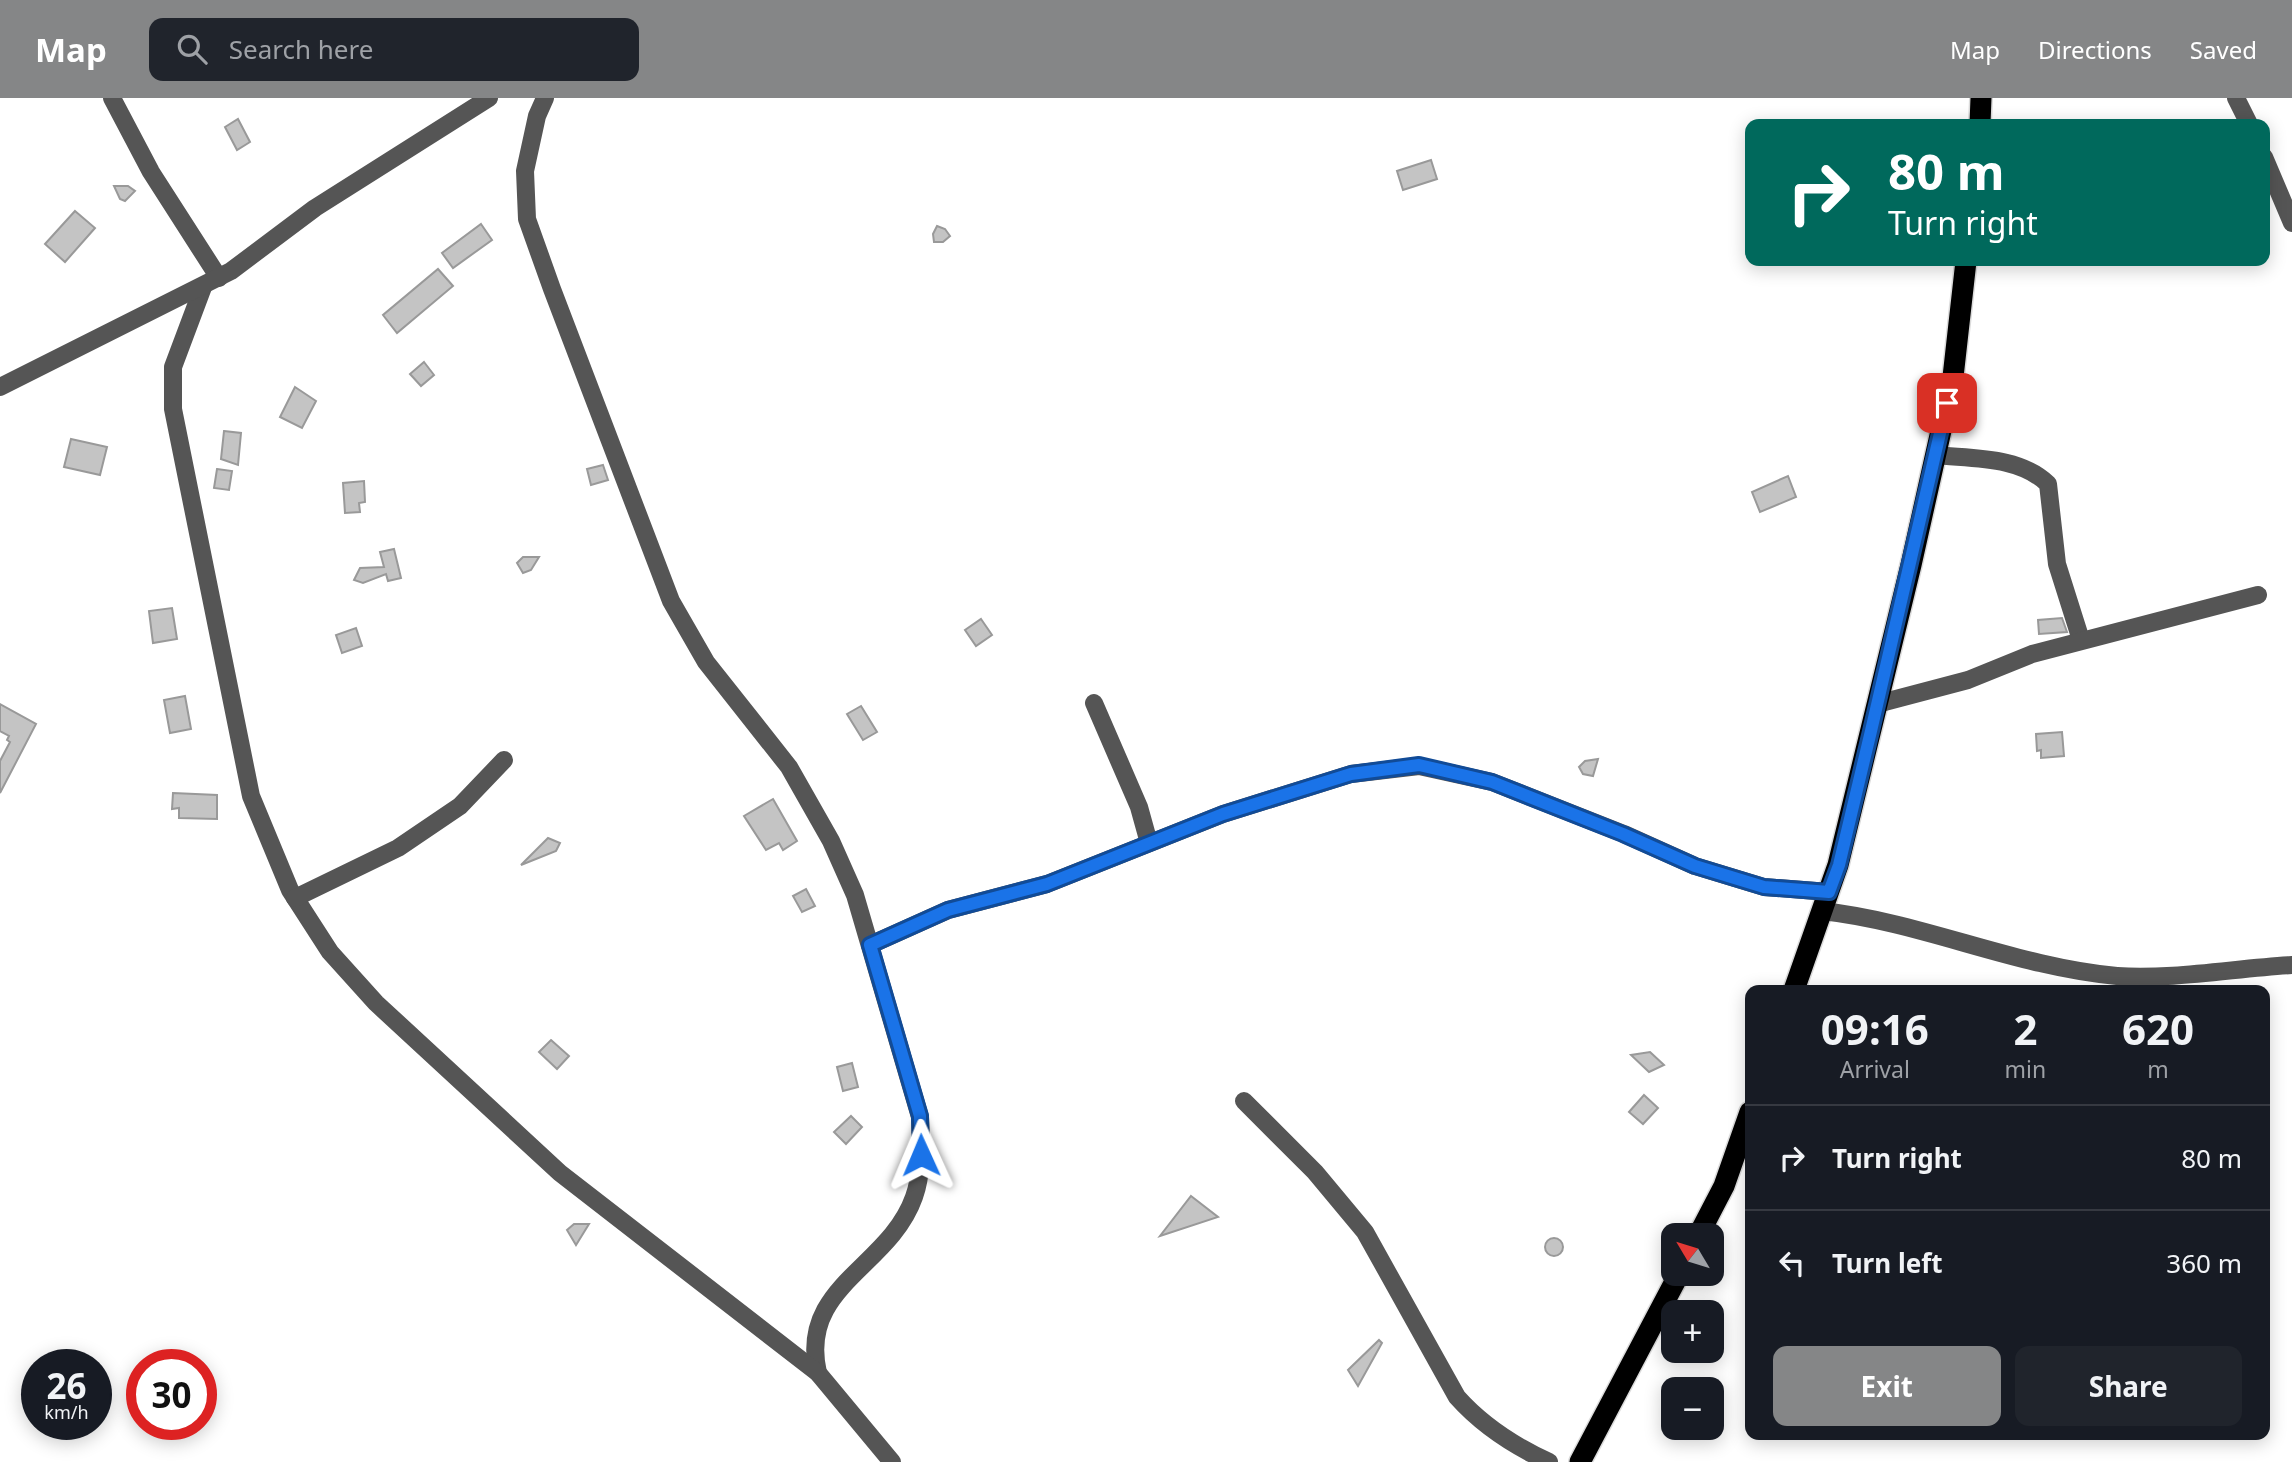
<!DOCTYPE html>
<html lang="en">
<head>
<meta charset="utf-8">
<style>
	body { margin:0; font-family:"Noto Sans",sans-serif; background:#20242c; color:#f1f3f6; height:100vh; display:flex; flex-direction:column; font-size:26px; white-space:nowrap }
	* { box-sizing:border-box; margin:0 }
	p { font-size:23px; color:#9ea1a6 }
	.icon { flex:none; width:38px; height:38px; fill:none; stroke:currentColor; stroke-width:2; stroke-linecap:round; stroke-linejoin:round }
	.map { position:relative; flex:1; overflow:hidden }
	.details { position:absolute; left:1745px; top:887px; width:525px; height:455px; display:flex; flex-direction:column; background:#171b24; border-radius:14px; box-shadow:0 4px 18px #0003 }
	.details>* { flex:none }
	.guide { position:absolute; left:1745px; top:21px; width:525px; height:147px; border-radius:14px; box-shadow:0 4px 18px #0003; background:#00695c; color:#fff; overflow:hidden }
	.needle { width:46px; rotate:308deg }
	.buttons { position:absolute; left:1661px; top:1125px; display:grid; gap:14px }
	.buttons a { display:grid; place-items:center; width:63px; height:63px; border-radius:14px; background:#171b24; box-shadow:0 4px 18px #0003; font-size:35px }
	.speed { position:absolute; left:21px; top:1251px; display:flex; gap:14px; font-size:35px; font-weight:700; text-align:center }
	.speed>* { display:grid; place-content:center; width:91px; height:91px; border-radius:50%; background:#171b24; box-shadow:0 4px 18px #0003; line-height:1 }
	.speed small { font-size:18px; font-weight:400 }
	.speed .limit { border:10px solid #d22; background:#fff; color:#111 }
	.pin { position:absolute; display:grid; place-items:center; width:60px; height:60px; color:#fff; margin:-30px; border-radius:14px; box-shadow:0 4px 10px #0006 }
	.me { position:absolute; width:77px; margin:-38px; rotate:359deg; stroke-linejoin:round; filter:drop-shadow(0 0 5px #0008) }
	.turn { display:flex; align-items:center; gap:24px; height:147px; padding:0 28px; font-size:32px }
	.turn .icon { width:91px; height:91px; stroke-width:2.5 }
	.turn b { display:block; font-size:49px; line-height:60px }
	.eta { display:flex; justify-content:space-evenly; align-items:center; height:119px; text-align:center }
	.eta b { font-size:42px; font-weight:700; line-height:49px }
	.primary-button { display:flex; gap:14px; margin-top:auto; padding:14px 28px }
	.primary-button a { flex:1; height:80px; border-radius:14px; background:#858687; color:#fff; font-size:28px; font-weight:700; line-height:80px; text-align:center }
	.primary-button a+a { background:#20242c; color:#f1f3f6 }
	ul { padding:0; list-style:none }
	li { display:flex; align-items:center; gap:21px; height:105px; padding:0 28px; border-top:2px solid #363941 }
	li div { flex:1 }
	li b { display:block; font-size:26px }
	li em { font-style:normal }
	header { display:flex; align-items:center; gap:42px; box-sizing:border-box; height:98px; padding:0 35px; background:#858687; color:#fff }
	header strong { font-size:33px }
	nav { display:flex; gap:38px; margin-inline-start:auto; font-size:24px }
	.search { width:490px; height:63px; background:#20242c; display:flex; align-items:center; gap:18px; box-sizing:border-box; padding:0 24px; border-radius:14px; color:#9ea1a6; font-size:26px }
	.map>svg:first-child { display:block }
</style>
</head>
<body>
<header>
<strong>Map</strong>
<div class="search"><svg class="icon" aria-label="search" viewBox="0 0 24 24"><circle cx="10" cy="10" r="6"/><path d="M15 15l6 6"/></svg>Search here</div>
<nav><a>Map</a><a>Directions</a><a>Saved</a></nav>
</header>
<div class="map">
<svg width="2292" height="1364" viewBox="0 0 2292 1364">
	<rect width="100%" height="100%" fill="#fff"/>
	<g fill="#c4c4c4" stroke="#999" stroke-width="2">
		<polygon points="238,21 250,44 237,52 225,29"/>
		<polygon points="1431,62 1437,81 1403,92 1397,73"/>
		<polygon points="114,88 128,88 135,93 125,103 120,101"/>
		<polygon points="75,113 95,130 65,164 45,146"/>
		<polygon points="481,126 492,142 453,170 442,155"/>
		<polygon points="937,128 945,131 950,138 943,144 934,144 933,136"/>
		<polygon points="438,171 453,188 397,235 383,217"/>
		<polygon points="424,264 434,277 421,288 410,276"/>
		<polygon points="295,289 316,303 302,330 280,319"/>
		<polygon points="224,333 241,335 238,367 221,361"/>
		<polygon points="71,341 107,349 100,377 64,369"/>
		<polygon points="603,367 608,382 591,387 587,371"/>
		<polygon points="217,371 232,373 229,392 214,390"/>
		<polygon points="1788,378 1796,399 1760,414 1752,394"/>
		<polygon points="364,383 365,404 359,405 360,414 345,415 343,385"/>
		<polygon points="394,451 401,480 388,483 386,476 363,485 354,482 360,470 384,469 380,454"/>
		<polygon points="523,459 539,459 531,472 523,475 517,465"/>
		<polygon points="172,510 177,541 153,545 149,513"/>
		<polygon points="2062,520 2067,534 2039,536 2038,522"/>
		<polygon points="981,521 992,537 976,548 965,532"/>
		<polygon points="356,530 362,548 342,555 336,537"/>
		<polygon points="185,598 191,631 170,635 164,602"/>
		<polygon points="0,606 36,626 0,695 0,663 10,644 7,642 9,638 0,633"/>
		<polygon points="861,608 877,634 863,642 847,616"/>
		<polygon points="2062,634 2064,658 2041,660 2041,652 2037,653 2036,636"/>
		<polygon points="1598,661 1593,678 1583,676 1579,669 1585,663"/>
		<polygon points="173,695 217,697 217,721 179,720 179,710 172,711"/>
		<polygon points="773,701 797,743 783,752 779,745 766,752 744,718"/>
		<polygon points="548,740 560,745 556,753 521,767"/>
		<polygon points="806,791 815,808 802,814 793,798"/>
		<polygon points="551,942 569,958 557,971 539,954"/>
		<polygon points="1650,954 1664,967 1649,974 1631,957"/>
		<polygon points="852,965 858,989 843,993 837,969"/>
		<polygon points="1644,997 1658,1010 1643,1026 1629,1014"/>
		<polygon points="851,1018 862,1029 846,1046 834,1034"/>
		<polygon points="1191,1098 1218,1119 1160,1138"/>
		<polygon points="574,1126 589,1126 576,1147 567,1132"/>
		<circle cx="1554" cy="1149" r="9"/>
		<polygon points="1379,1242 1382,1245 1358,1288 1348,1272"/>
	</g>
	<g fill="none" stroke-linecap="round" stroke-linejoin="round">
		<defs>
			<g id="highway">
				<polyline points="1980,26 1981,0"/>
				<polyline points="1794,892 1838,767 1911,467 1953,279 1966,163"/>
				<polyline points="1698,1138 1724,1088 1750,1014"/>
				<polyline points="1580,1364 1679,1176"/>
			</g>
		</defs>
		<use href="#highway" stroke="#dbdbdb" stroke-width="24"/>
		<g stroke="#555" stroke-width="18">
			<polyline points="112,0 151,74 219,180"/>
			<path d="M545 0 537 18 525 73 527 121 552 191 671 503 706 564 789 669 831 743 855 797 920 1019C921 1045 923 1074 914 1099 889 1170 798 1188 818 1275"/>
			<polyline points="2236,0 2249,26"/>
			<polyline points="2264,59 2292,125"/>
			<polyline points="203,189 173,269 173,311 251,698 290,792 330,854 376,905 560,1075 818,1275 892,1364"/>
			<polyline points="0,289 231,173 315,110 489,0"/>
			<path d="M1935 357C1972 361 2019 358 2048 386L2057 466 2081 542"/>
			<polyline points="1094,605 1139,709 1149,745"/>
			<polyline points="1877,606 1968,582 2032,556 2258,497"/>
			<polyline points="295,800 398,750 460,708 504,662"/>
			<path d="M1822 813C1922 824 2016 869 2117 878 2171 882 2237 870 2292 867"/>
			<polyline points="870,847 948,812 1047,786 1223,716 1351,676 1419,668 1492,684 1624,736 1695,768 1764,789 1829,794"/>
			<path d="M1244 1003 1315 1074 1365 1134 1457 1299C1482 1327 1514 1348 1549 1364"/>
		</g>
		<use href="#highway" stroke="#000" stroke-width="21"/>
	</g>
	<g fill="none" stroke-linecap="round" stroke-linejoin="round">
		<defs>
			<polyline id="route" points="921,1057 920,1018 870,847 948,812 1047,786 1223,716 1351,676 1419,667 1492,684 1623,736 1695,768 1764,789 1829,794 1839,767 1871,633 1947,305"/>
		</defs>
		<use href="#route" stroke="#114b97" stroke-width="18"/>
		<use href="#route" stroke="#1a73e8" stroke-width="12"/>
	</g>
</svg>
<div class="buttons">
<a><svg class="needle" viewBox="-14 -14 28 28"><path d="M0-13l5 13h-10z" fill="#e53935"/><path d="M0 13l5-13h-10z" fill="#9ea1a6"/></svg></a>
<a>+</a>
<a>−</a>
</div>
<div class="speed"><div>26<small>km/h</small></div><div class="limit">30</div></div>
<div class="pin" style="left:1947px;top:305px;background:#d93025"><svg class="icon" aria-label="arrive" viewBox="0 0 24 24"><path d="M6 21V4h12l-3 4 3 4H6"/></svg></div>
<svg class="me" style="left:921px;top:1057px" viewBox="-20 -20 40 40"><path d="M0-17L14 15 0 8-14 15z" fill="#1a73e8" stroke="#fff" stroke-width="4"/></svg>
<div class="guide">
<div class="turn"><svg class="icon" aria-label="right" viewBox="0 0 24 24"><path d="M7 20v-9h11M14 6l5 5-5 5"/></svg><div><b>80 m</b>Turn right</div></div>
</div>
<section class="details">
<div class="eta">
<div><b>09:16</b><p>Arrival</p></div>
<div><b>2</b><p>min</p></div>
<div><b>620</b><p>m</p></div>
</div>
<ul>
<li><svg class="icon" aria-label="right" viewBox="0 0 24 24"><path d="M7 20v-9h11M14 6l5 5-5 5"/></svg><div><b>Turn right</b></div><em>80 m</em></li>
<li><svg class="icon" aria-label="left" viewBox="0 0 24 24"><path d="M17 20v-9H6M10 6l-5 5 5 5"/></svg><div><b>Turn left</b></div><em>360 m</em></li>
</ul>
<div class="primary-button"><a>Exit</a><a>Share</a></div>
</section>
</div>
</body>
</html>
